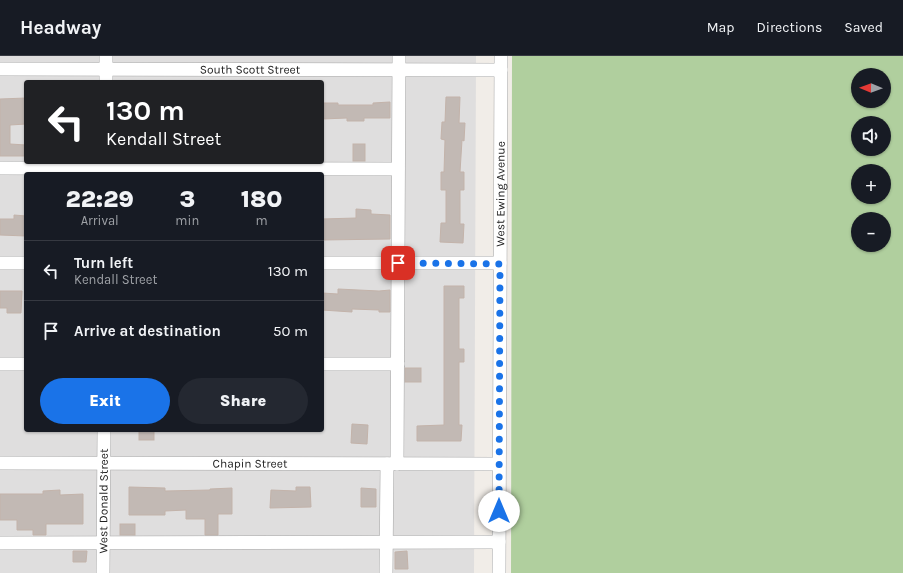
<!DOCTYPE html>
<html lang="en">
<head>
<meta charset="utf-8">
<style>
	body { margin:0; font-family:Karla,sans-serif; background:#242831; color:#f1f3f6; height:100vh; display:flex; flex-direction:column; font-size:15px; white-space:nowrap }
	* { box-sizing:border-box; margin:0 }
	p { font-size:13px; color:#9ea1a6 }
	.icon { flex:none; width:22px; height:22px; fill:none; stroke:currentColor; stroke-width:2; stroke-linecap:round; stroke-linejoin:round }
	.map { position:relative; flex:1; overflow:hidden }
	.details { position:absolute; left:24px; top:116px; width:300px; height:260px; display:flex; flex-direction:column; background:#171b24; border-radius:4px; box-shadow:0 1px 3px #0004 }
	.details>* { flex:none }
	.guide { position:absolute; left:24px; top:24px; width:300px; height:84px; border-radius:4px; box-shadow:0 1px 3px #0004; background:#202124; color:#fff; overflow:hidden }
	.needle { width:26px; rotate:271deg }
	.controls { position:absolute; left:851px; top:12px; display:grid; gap:8px }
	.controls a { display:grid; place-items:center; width:40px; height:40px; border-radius:50%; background:#171b24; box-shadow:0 1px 3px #0004; font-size:20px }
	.pin { position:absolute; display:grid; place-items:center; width:34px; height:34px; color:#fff; margin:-17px; border-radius:8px; box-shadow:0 2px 6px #0006 }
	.me { position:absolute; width:44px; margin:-22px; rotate:0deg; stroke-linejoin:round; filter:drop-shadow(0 0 3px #0008) }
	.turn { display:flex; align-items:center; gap:14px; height:84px; padding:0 16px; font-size:18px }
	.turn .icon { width:52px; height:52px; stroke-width:2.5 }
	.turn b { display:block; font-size:28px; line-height:34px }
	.eta { display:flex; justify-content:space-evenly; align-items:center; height:68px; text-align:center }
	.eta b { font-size:24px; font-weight:800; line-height:28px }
	.button { display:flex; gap:8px; margin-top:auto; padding:8px 16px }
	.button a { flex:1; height:46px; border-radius:24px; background:#1a73e8; color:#fff; font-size:16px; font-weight:800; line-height:46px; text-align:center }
	.button a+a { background:#242831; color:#f1f3f6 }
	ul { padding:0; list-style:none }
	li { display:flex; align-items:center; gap:12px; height:60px; padding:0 16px; border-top:1px solid #363941 }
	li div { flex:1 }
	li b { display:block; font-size:15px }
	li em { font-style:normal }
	header { display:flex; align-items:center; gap:24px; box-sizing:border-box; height:56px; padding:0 20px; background:#171b24; border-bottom:1px solid #363941 }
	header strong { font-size:19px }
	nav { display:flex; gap:22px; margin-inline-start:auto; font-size:14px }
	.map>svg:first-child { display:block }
</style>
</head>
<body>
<header>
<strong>Headway</strong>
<nav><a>Map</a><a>Directions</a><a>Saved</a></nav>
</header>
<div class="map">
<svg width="903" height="517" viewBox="0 0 903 517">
	<rect width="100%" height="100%" fill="#f1ede8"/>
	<path fill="#dfdede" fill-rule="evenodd" d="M0 0H476L474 517H0ZM26 26H322V106H26ZM26 118H322V374H26Z"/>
	<path fill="#b0cf9e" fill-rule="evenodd" d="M512 0H903V517H511ZM858 19H884V45H858ZM858 67H884V93H858ZM858 115H884V141H858ZM858 163H884V189H858Z"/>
	<g fill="#c2b9b4" stroke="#c3b3aa">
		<polygon points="446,41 460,41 459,67 465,67 464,85 462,84 460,116 464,116 464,134 460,134 460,168 464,168 463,187 440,186 441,167 446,167 446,134 441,134 441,116 444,116 445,84 441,83 442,66 445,66"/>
		<polygon points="26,42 26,68 10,69 10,88 26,89 26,100 0,100 0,43"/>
		<polygon points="390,46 390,62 364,62 364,65 347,65 347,62 322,63 322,47 338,47 338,49 373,49 373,47"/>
		<rect x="353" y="88" width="12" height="17"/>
		<polygon points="356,153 371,154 371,158 390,159 390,183 322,184 322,163 356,162"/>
		<polygon points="14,159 26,160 26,180 0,179 0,163 14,163"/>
		<polygon points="444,230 464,230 464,242 459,242 459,293 464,293 464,306 459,306 459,369 462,369 461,385 417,385 417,370 444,369"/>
		<polygon points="338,233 379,235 390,234 390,256 379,256 379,254 352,253 352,256 322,254 322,237 338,238"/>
		<polygon points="0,235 22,235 21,257 7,257 7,252 0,252"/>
		<rect x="405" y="312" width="16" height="14"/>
		<polygon points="352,368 368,369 367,388 351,387"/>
		<rect x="139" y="374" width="15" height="10"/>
		<polygon points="129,431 165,432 165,435 210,434 210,433 232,432 232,458 218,458 218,479 205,479 205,463 186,463 186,454 165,455 165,459 129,459"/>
		<polygon points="296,431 310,431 311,451 270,452 271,434 296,435"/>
		<polygon points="361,432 376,433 376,451 361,451"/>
		<polygon points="60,434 60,439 83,438 83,468 46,468 46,479 33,479 33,474 17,474 17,464 0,464 0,438 43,438 43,435"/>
		<rect x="120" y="468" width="15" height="11"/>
		<polygon points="73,495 87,495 86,506 73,506"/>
		<polygon points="407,495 408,513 395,513 395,496"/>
	</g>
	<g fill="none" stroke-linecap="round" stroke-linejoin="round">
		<defs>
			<g id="minor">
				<path id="s1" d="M0 13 501 14"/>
				<polyline points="106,26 106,0"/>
				<polyline points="0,112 398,113"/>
				<polyline points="0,207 26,207"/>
				<polyline points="322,207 500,207"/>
				<polyline points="0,308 26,308"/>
				<polyline points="322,308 398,308"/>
				<path id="s2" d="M0 407 499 408"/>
				<polyline points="397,408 399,0"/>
				<polyline points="0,487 499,486"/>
				<path id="s3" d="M103 517 104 374"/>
				<polyline points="386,517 387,408"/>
				<path id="s4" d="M499 517 501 0"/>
			</g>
		</defs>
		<use href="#minor" stroke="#a5a5a5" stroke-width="14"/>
		<use href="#minor" stroke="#fff" stroke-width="13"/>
	</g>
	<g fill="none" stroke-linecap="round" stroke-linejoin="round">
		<polyline stroke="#1a73e8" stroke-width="7" stroke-dasharray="0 12.6" points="398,207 500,208 499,455"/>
	</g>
	<g text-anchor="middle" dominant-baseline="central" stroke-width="3" stroke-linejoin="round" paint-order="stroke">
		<g font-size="12" fill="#212121" stroke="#fff">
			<text stroke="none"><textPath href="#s1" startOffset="250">South Scott Street</textPath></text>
			<text stroke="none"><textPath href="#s4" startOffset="379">West Ewing Avenue</textPath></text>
			<text stroke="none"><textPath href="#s2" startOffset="250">Chapin Street</textPath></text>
			<text stroke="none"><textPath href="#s3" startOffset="72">West Donald Street</textPath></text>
		</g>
	</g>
</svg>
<div class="controls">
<a><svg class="needle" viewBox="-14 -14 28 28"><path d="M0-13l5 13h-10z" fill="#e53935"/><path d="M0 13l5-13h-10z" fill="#9ea1a6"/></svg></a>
<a><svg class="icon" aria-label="sound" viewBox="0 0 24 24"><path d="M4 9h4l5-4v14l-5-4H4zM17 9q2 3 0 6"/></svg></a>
<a>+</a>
<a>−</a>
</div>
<div class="pin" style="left:398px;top:207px;background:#d93025"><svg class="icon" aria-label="arrive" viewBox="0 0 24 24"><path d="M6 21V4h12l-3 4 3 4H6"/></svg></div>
<svg class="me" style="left:499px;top:455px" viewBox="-20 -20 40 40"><circle r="19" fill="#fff"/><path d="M0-13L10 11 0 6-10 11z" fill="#1a73e8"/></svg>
<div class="guide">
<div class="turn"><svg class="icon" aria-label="left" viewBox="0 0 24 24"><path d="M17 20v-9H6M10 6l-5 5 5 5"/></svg><div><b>130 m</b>Kendall Street</div></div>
</div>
<section class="details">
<div class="eta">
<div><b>22:29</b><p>Arrival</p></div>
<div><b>3</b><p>min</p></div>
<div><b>180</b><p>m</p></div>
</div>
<ul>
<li><svg class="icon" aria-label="left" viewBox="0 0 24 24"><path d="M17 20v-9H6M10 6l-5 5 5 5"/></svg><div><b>Turn left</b><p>Kendall Street</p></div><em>130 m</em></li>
<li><svg class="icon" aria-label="arrive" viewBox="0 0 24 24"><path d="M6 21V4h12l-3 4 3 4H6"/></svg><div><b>Arrive at destination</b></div><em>50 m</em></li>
</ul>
<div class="button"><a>Exit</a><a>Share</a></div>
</section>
</div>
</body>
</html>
